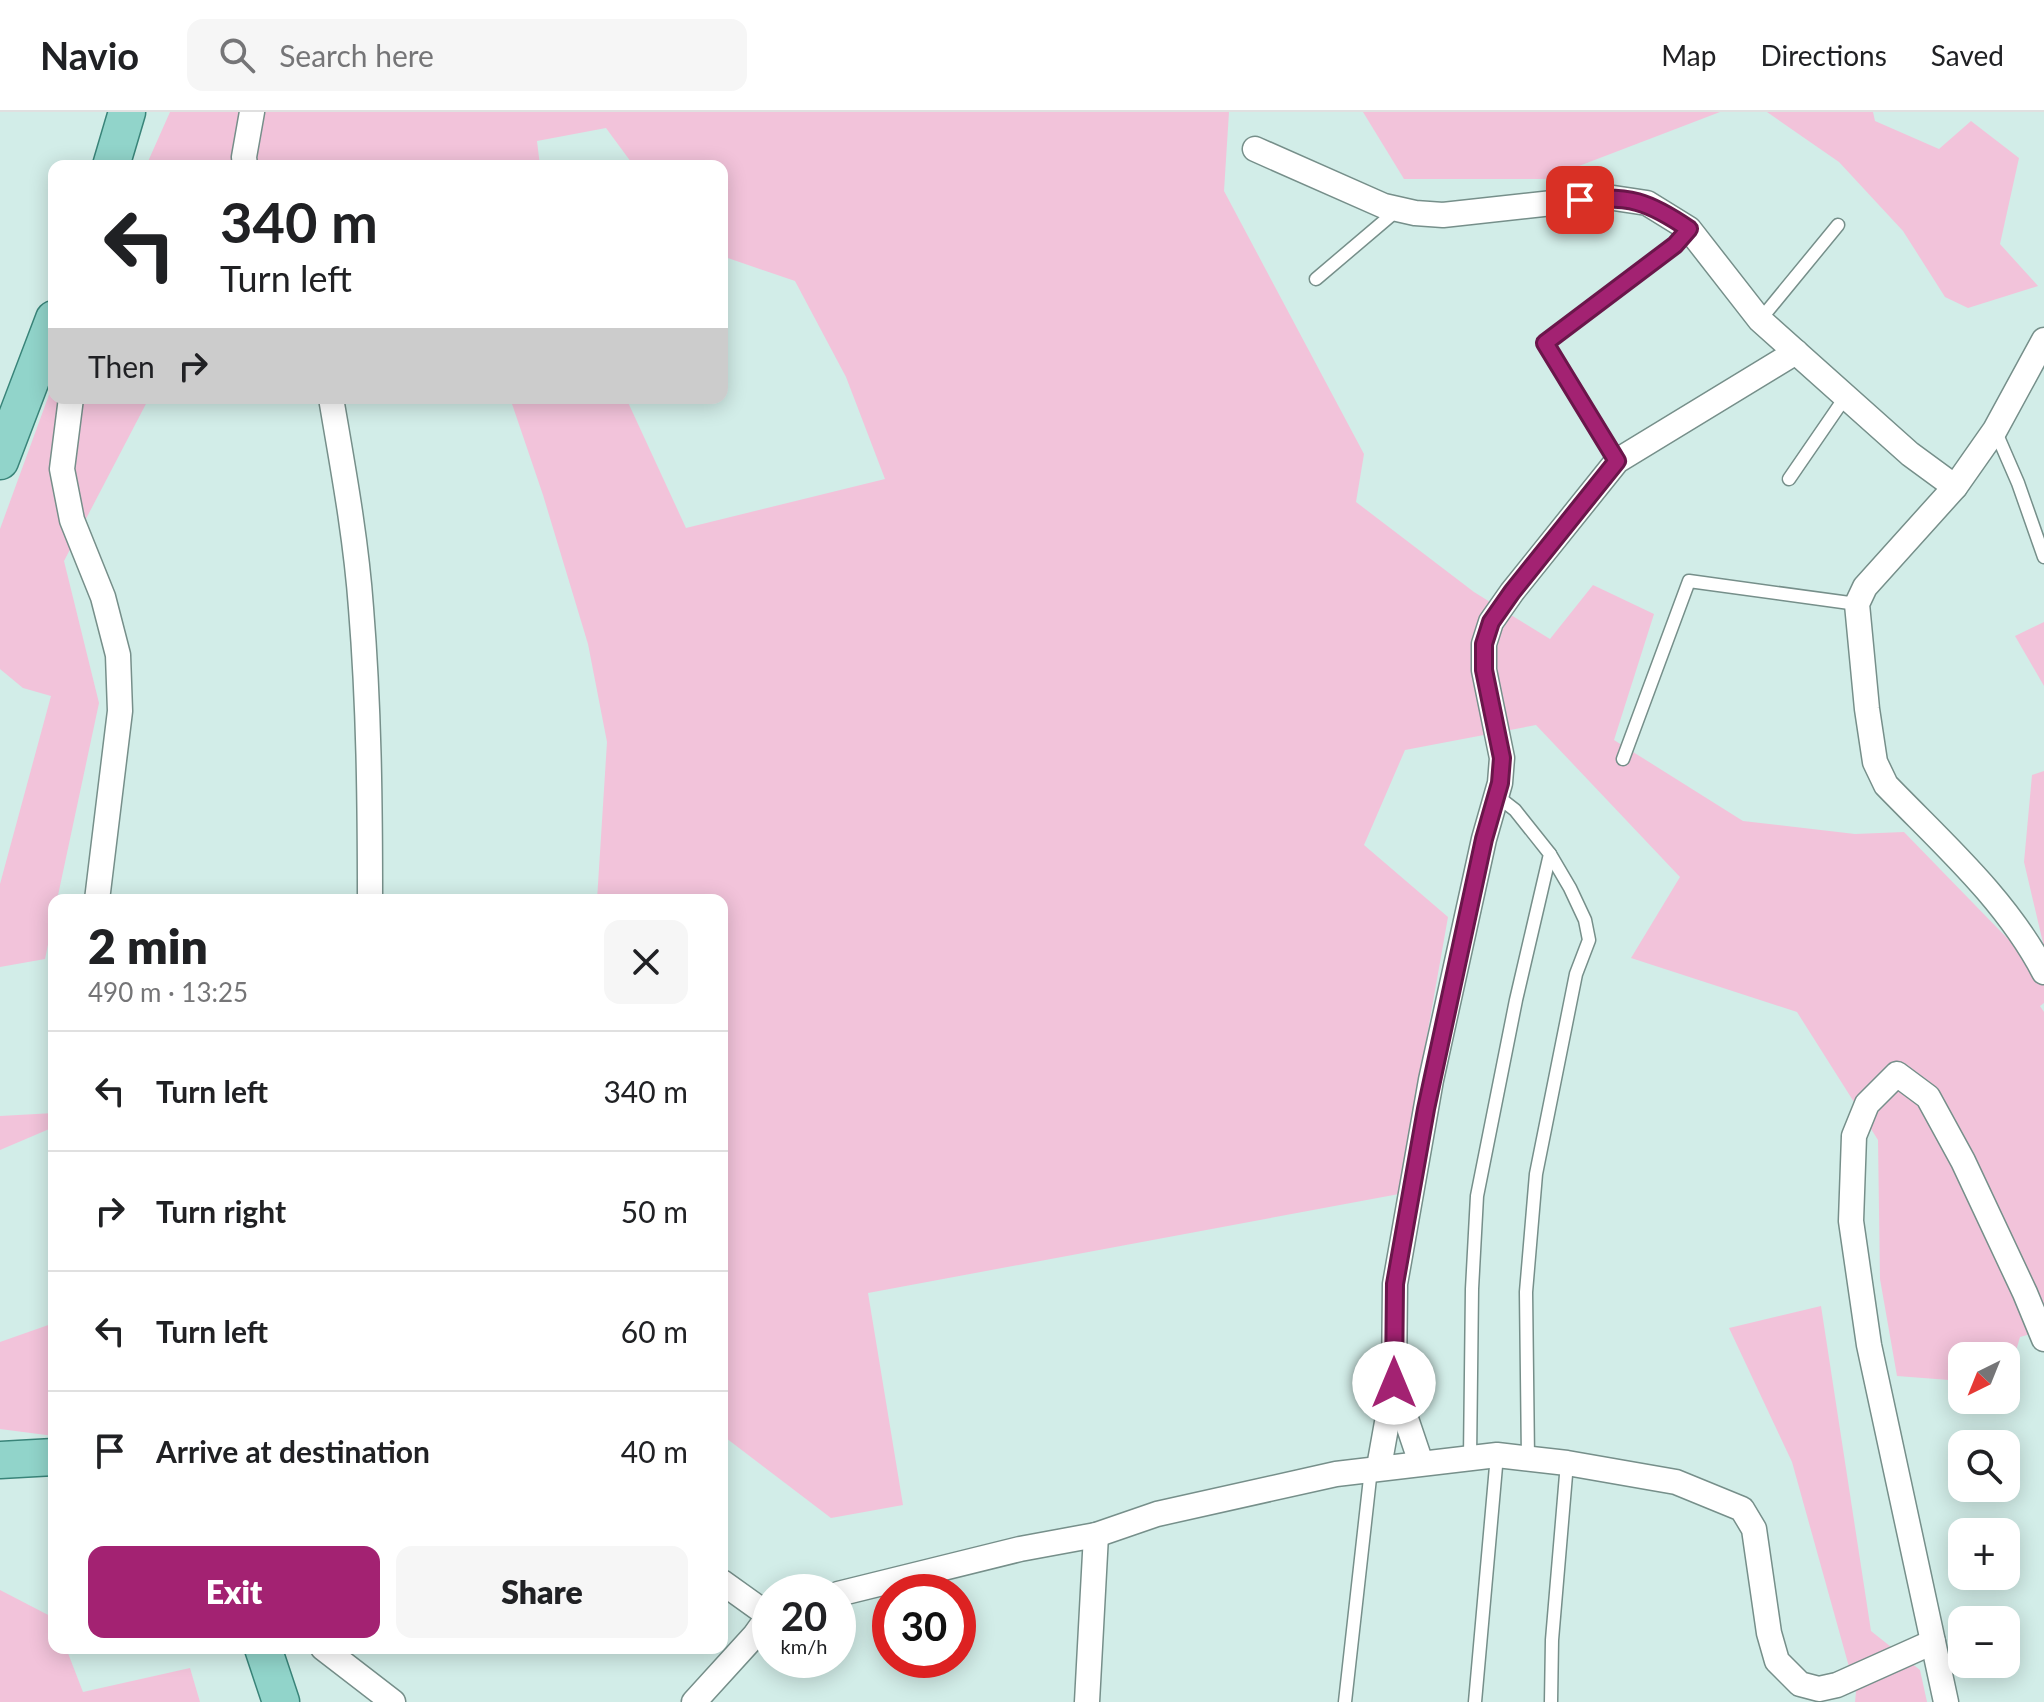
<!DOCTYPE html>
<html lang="en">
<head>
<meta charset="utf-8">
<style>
	body { margin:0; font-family:Lato,sans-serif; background:#f6f6f6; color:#202124; height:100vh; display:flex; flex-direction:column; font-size:30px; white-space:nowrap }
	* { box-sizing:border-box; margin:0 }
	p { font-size:26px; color:#757577 }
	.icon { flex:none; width:44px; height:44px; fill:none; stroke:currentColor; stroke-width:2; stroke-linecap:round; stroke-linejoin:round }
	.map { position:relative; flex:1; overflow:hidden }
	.panel { position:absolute; left:48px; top:782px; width:680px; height:760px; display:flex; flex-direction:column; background:#fff; border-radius:16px; box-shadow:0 4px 20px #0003 }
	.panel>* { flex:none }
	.banner { position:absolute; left:48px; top:48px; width:680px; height:244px; border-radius:16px; box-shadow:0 4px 20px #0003; background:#fff; color:#202124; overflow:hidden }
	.needle { width:52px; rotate:223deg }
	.controls { position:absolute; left:1948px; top:1230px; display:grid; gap:16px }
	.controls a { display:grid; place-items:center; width:72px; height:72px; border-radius:16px; background:#fff; box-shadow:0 4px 20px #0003; font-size:40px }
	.speed { position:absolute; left:752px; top:1462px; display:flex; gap:16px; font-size:40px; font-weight:700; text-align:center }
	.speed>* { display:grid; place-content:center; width:104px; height:104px; border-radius:50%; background:#fff; box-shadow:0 4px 20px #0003; line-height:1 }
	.speed small { font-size:20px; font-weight:400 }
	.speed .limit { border:12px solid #d22; background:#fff; color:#111 }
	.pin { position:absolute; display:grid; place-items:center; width:68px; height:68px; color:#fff; margin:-34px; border-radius:16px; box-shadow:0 4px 12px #0006 }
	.me { position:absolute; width:88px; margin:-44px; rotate:0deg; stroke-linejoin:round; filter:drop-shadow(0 0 6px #0008) }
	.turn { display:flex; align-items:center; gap:28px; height:168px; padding:0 40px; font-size:36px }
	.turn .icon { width:104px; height:104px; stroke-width:2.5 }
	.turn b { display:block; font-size:56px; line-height:68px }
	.then { display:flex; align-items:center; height:76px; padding:0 40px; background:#0003; gap:16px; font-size:30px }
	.round { display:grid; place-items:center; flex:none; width:84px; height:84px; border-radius:16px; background:#f6f6f6 }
	.summary { display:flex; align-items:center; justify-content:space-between; height:136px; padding:0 40px }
	h1 { font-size:48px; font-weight:800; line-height:60px }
	.cta { display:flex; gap:16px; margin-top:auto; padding:16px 40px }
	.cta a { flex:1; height:92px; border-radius:16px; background:#a32272; color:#fff; font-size:32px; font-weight:800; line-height:92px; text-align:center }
	.cta a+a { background:#f6f6f6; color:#202124 }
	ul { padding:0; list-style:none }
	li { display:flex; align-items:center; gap:24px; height:120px; padding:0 40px; border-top:2px solid #e0e0e0 }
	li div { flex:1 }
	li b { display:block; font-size:30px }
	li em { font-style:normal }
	header { display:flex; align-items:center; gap:48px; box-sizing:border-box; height:112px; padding:0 40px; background:#fff; border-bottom:2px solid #e0e0e0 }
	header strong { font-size:38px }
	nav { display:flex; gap:44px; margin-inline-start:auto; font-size:28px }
	.search { width:560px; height:72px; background:#f6f6f6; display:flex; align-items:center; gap:20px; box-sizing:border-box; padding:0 28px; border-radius:16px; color:#757577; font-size:30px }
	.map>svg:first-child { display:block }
</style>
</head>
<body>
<header>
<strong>Navio</strong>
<div class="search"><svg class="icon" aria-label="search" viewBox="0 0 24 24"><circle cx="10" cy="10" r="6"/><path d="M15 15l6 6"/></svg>Search here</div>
<nav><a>Map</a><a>Directions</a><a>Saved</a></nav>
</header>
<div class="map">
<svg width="2044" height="1590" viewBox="0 0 2044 1590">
	<rect width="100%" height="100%" fill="#d2ede8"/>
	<g fill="#f2c3da">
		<polygon points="170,0 1229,0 1224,79 1364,342 1356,390 1474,480 1550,527 1593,473 1654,502 1614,628 1743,709 1855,722 1904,720 2009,828 2043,831 2024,750 2032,663 2044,659 2044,891 2040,894 2044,900 2044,1218 2020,1225 2006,1273 2006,1244 1962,1244 1962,1269 1897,1264 1880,1167 1878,1028 1797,900 1631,846 1680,765 1536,613 1405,638 1364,733 1448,805 1399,1082 868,1181 903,1393 831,1406 722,1323 722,788 597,788 607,630 588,532 543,383 510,286 626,286 686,416 885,367 846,265 795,169 722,144 722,54 634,54 606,16 537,29 540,54 146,54"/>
		<polygon points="1363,0 1720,0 1545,67 1404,67"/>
		<polygon points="1767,0 1873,0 1875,9 1939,37 1971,9 2019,46 2000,132 2038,174 1968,196 1945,185 1903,119 1839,50"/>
		<polygon points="54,269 54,286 149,286 64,449 99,591 57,788 54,788 54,804 45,847 0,855 0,772 51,584 23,576 0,557 0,417"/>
		<polygon points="2044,510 2044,574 2015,524"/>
		<polygon points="54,1001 54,1015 0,1038 0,1004"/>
		<polygon points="1821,1194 1871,1519 1920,1558 1927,1590 1855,1590 1856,1580 1792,1350 1729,1216"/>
		<polygon points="54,1211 54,1324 0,1317 0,1230"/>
		<polygon points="0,1478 54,1506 54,1536 66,1536 83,1580 190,1556 200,1590 0,1590"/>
	</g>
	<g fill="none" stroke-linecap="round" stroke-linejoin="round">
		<defs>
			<g id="lane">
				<polyline points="1316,167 1389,105 1394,97"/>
				<polyline points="1760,208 1838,113"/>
				<polyline points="1995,318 2018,371 2044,445"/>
				<polyline points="1617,349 1545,231 1675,133 1689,117"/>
				<polyline points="1789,367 1846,284"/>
				<polyline points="1623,647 1689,469 1857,492"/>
				<polyline points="1470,1346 1472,1177 1477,1084 1516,888 1550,742 1515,698 1497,684"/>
				<polyline points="1528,1347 1526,1180 1536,1062 1576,862 1589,828 1585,808 1570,776 1550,742"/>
				<polyline points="1345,1590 1371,1357"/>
				<polyline points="1475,1590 1497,1343"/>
				<polyline points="1551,1590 1552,1528 1567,1351"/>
			</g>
			<g id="street">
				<polyline points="1255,37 1384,94 1415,101 1443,103 1607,85 1647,91 1689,117 1760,208 1910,342 1955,375"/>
				<polyline points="245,54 244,45 252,0"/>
				<path d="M2044 228 1995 318 1955 375 1865 475 1857 492 1867 597 1875 650 1886 673C1942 731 2006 787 2044 860"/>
				<polyline points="71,286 62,357 72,408 103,485 118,543 120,599 97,788"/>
				<path d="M331 286C343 356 356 426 361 496 369 594 370 691 370 788"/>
				<polyline points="1395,1274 1421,1351"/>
				<polyline points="1379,1355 1394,1271 1395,1172 1431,968 1484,727 1500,671 1502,646 1484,558 1484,532 1491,510 1512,480 1617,349 1796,240"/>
				<polyline points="722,1470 768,1503"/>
				<polyline points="838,1482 1020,1437 1096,1423 1157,1402 1336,1362 1497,1343 1567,1351 1676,1370 1742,1397 1754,1417 1769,1521 1777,1549 1800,1572 1819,1577 1837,1573 1933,1530"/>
				<polyline points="323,1536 393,1590"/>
				<polyline points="694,1590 755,1523 770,1502"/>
				<polyline points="1087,1590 1096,1423"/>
				<polyline points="1946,1590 1869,1233 1851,1109 1854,1024 1867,992 1897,962 1928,985 1963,1049 2025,1181 2044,1227"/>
			</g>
			<g id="primary">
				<polyline points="111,54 127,0"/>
				<polyline points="0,349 54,207"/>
				<polyline points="0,1348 54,1345"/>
				<polyline points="263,1536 281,1590"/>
			</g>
		</defs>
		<use href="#lane" stroke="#768f8a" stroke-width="15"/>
		<use href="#street" stroke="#768f8a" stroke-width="27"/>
		<use href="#primary" stroke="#398479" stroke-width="39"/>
		<use href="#lane" stroke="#fff" stroke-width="12"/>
		<use href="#street" stroke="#fff" stroke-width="24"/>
		<use href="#primary" stroke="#91d4ca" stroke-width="36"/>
	</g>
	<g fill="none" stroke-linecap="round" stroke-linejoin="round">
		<defs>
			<path id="route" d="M1394 1271 1395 1172 1426 997 1484 727 1500 671 1502 646 1484 558V532L1491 510 1512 480 1617 349 1545 231 1675 133 1689 117C1648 89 1629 83 1580 88"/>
		</defs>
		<use href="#route" stroke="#6a164a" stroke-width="20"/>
		<use href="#route" stroke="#a32272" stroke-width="14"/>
	</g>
</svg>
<div class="controls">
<a><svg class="needle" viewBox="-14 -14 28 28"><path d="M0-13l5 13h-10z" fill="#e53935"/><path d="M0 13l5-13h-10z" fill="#757577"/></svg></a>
<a><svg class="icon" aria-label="search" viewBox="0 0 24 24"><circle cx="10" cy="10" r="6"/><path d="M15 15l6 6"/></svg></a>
<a>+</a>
<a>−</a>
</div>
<div class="speed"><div>20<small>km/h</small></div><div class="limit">30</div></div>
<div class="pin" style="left:1580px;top:88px;background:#d93025"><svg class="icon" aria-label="arrive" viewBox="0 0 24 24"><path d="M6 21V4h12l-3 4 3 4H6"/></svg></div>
<svg class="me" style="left:1394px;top:1271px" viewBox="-20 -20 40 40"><circle r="19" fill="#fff"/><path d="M0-13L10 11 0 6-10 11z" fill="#a32272"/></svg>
<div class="banner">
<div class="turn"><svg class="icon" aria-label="left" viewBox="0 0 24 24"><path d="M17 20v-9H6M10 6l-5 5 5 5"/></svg><div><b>340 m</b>Turn left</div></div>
<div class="then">Then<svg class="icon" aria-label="right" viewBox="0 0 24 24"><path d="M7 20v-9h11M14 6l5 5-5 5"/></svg></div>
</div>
<section class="panel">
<div class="summary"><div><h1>2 min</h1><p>490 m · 13:25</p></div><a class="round"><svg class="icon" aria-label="close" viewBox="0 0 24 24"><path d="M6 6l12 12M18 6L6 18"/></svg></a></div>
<ul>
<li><svg class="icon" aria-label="left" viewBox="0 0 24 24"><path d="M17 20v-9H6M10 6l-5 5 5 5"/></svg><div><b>Turn left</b></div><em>340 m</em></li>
<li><svg class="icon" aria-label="right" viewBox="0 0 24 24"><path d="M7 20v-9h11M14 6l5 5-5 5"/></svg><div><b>Turn right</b></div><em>50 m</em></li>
<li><svg class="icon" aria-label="left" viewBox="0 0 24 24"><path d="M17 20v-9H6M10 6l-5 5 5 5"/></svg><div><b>Turn left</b></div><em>60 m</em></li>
<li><svg class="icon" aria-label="arrive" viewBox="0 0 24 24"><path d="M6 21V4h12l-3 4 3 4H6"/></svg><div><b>Arrive at destination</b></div><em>40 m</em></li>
</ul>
<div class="cta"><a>Exit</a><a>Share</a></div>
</section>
</div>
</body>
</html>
